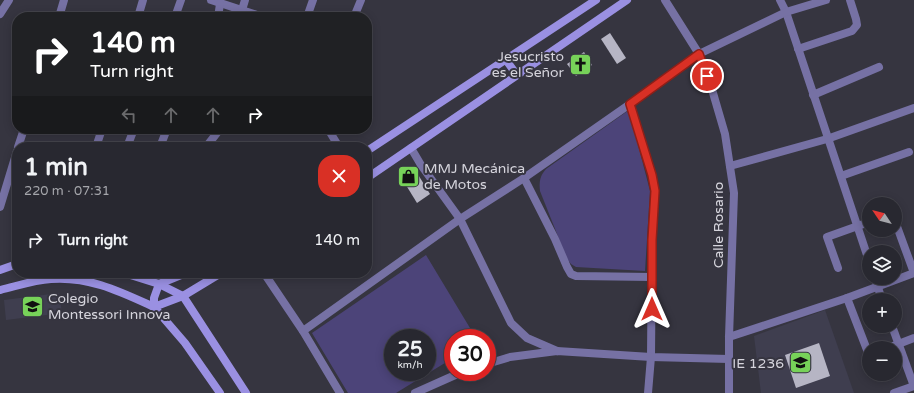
<!DOCTYPE html>
<html lang="en">
<head>
<meta charset="utf-8">
<style>
	body { margin:0; font-family:"Varela Round",sans-serif; background:#303038; color:#f1f3f6; height:100vh; display:flex; flex-direction:column; font-size:15px; white-space:nowrap }
	* { box-sizing:border-box; margin:0 }
	p { font-size:13px; color:#a5a6ab }
	.icon { flex:none; width:22px; height:22px; fill:none; stroke:currentColor; stroke-width:2; stroke-linecap:round; stroke-linejoin:round }
	.map { position:relative; flex:1; overflow:hidden }
	.sheet { position:absolute; left:12px; top:142px; width:360px; height:136px; display:flex; flex-direction:column; background:#282830; border-radius:16px; box-shadow:0 2px 10px #0003,0 0 0 1px #44444c }
	.sheet>* { flex:none }
	.banner { position:absolute; left:12px; top:12px; width:360px; height:122px; border-radius:16px; box-shadow:0 2px 10px #0003,0 0 0 1px #44444c; background:#202124; color:#fff; overflow:hidden }
	.needle { width:26px; rotate:305deg }
	.tools { position:absolute; left:862px; top:197px; display:grid; gap:8px }
	.tools a { display:grid; place-items:center; width:40px; height:40px; border-radius:50%; background:#282830; box-shadow:0 2px 10px #0003,0 0 0 1px #44444c; font-size:20px }
	.speed { position:absolute; left:384px; top:329px; display:flex; gap:8px; font-size:20px; font-weight:700; text-align:center }
	.speed>* { display:grid; place-content:center; width:52px; height:52px; border-radius:50%; background:#282830; box-shadow:0 2px 10px #0003,0 0 0 1px #44444c; line-height:1 }
	.speed small { font-size:10px; font-weight:400 }
	.speed .limit { border:6px solid #d22; background:#fff; color:#111 }
	.pin { position:absolute; display:grid; place-items:center; width:34px; height:34px; color:#fff; margin:-17px; border:2px solid #fff; border-radius:50%; box-shadow:0 1px 4px #0007 }
	.me { position:absolute; width:44px; margin:-22px; rotate:0deg; stroke-linejoin:round; filter:drop-shadow(0 0 3px #0008) }
	.turn { display:flex; align-items:center; gap:14px; height:84px; padding:0 12px; font-size:18px }
	.turn .icon { width:52px; height:52px; stroke-width:2.5 }
	.turn b { display:block; font-size:28px; line-height:34px }
	.lanes { display:flex; align-items:center; height:38px; padding:0 12px; background:#0003; justify-content:center; gap:20px; direction:ltr }
	.lanes .off { opacity:.35 }
	.round { display:grid; place-items:center; flex:none; width:42px; height:42px; border-radius:16px; background:#303038 }
	.summary { display:flex; align-items:center; justify-content:space-between; height:68px; padding:0 12px }
	h1 { font-size:24px; font-weight:800; line-height:30px }
	ul { padding:0; list-style:none }
	li { display:flex; align-items:center; gap:12px; height:60px; padding:0 12px }
	li div { flex:1 }
	li b { display:block; font-size:15px }
	li em { font-style:normal }
	.map>svg:first-child { display:block }
</style>
</head>
<body>
<div class="map">
<svg width="914" height="393" viewBox="0 0 914 393">
	<rect width="100%" height="100%" fill="#363540"/>
	<g fill="#3f3e4f">
		<polygon points="59,293 62,313 6,320 4,300"/>
		<polygon points="825,310 854,393 761,393 754,336"/>
	</g>
	<g fill="#4c4479" fill-rule="evenodd">
		<path d="M629 110 650 191 645 271 576 267 571 264 567 259 540 191C539 181 540 176 546 169Z"/>
		<path d="M426 255 476 338H453V358L396 393H348L312 333ZM393 338H427V372H393Z"/>
	</g>
	<g fill="#b6b5c4">
		<polygon points="610,33 626,58 617,64 601,39"/>
		<polygon points="584,52 592,65 576,76 567,64"/>
		<polygon points="414,168 430,194 417,203 401,177"/>
		<polygon points="819,343 830,376 796,388 785,355"/>
	</g>
	<g fill="none" stroke-linecap="round" stroke-linejoin="round">
		<g stroke="#7671a4" stroke-width="8">
			<polyline points="211,0 263,17"/>
			<polyline points="780,0 786,12 869,261"/>
			<polyline points="242,10 245,0"/>
			<polyline points="0,14 9,0"/>
			<polyline points="59,17 64,0"/>
			<polyline points="138,17 143,0"/>
			<polyline points="175,17 181,0"/>
			<polyline points="218,17 220,4"/>
			<polyline points="307,17 313,0"/>
			<polyline points="354,17 361,0"/>
			<polyline points="798,49 852,31 857,25 856,19 850,0"/>
			<polyline points="813,95 879,67"/>
			<polyline points="630,104 652,175 655,191 652,240 651,357 648,393"/>
			<polyline points="328,129 339,147"/>
			<polyline points="18,147 24,129"/>
			<polyline points="96,147 102,129"/>
			<polyline points="127,147 134,129"/>
			<polyline points="160,147 167,129"/>
			<polyline points="206,147 220,129"/>
			<polyline points="411,148 421,165 460,219 511,323 527,338 557,351"/>
			<polyline points="730,166 827,139 914,108"/>
			<polyline points="841,176 909,152"/>
			<polyline points="524,178 555,239 567,267 571,274 576,276 652,277"/>
			<polyline points="0,207 17,151"/>
			<polyline points="895,221 914,273"/>
			<polyline points="838,268 827,237 869,222"/>
			<polyline points="264,273 303,331 340,393"/>
			<polyline points="875,278 882,300"/>
			<polyline points="847,298 869,355"/>
			<polyline points="892,326 914,386"/>
			<polyline points="303,331 460,219 524,178 630,104 699,54 786,12 826,0"/>
			<polyline points="729,337 847,298 914,273"/>
			<polyline points="888,348 914,338"/>
			<polyline points="487,364 510,357 557,351 651,357 729,359"/>
			<polyline points="415,393 462,372"/>
			<polyline points="894,393 914,386"/>
		</g>
		<polyline stroke="#7671a4" stroke-width="8" points="665,0 699,54 711,86 725,134 734,193 729,337 729,393"/>
		<g stroke="#9a90e2" stroke-width="8">
			<polyline points="506,60 517,75"/>
			<polyline points="367,151 596,0"/>
			<polyline points="367,178 627,0"/>
			<polyline points="0,270 17,264"/>
			<polyline points="124,273 159,284 183,296"/>
			<path d="M0 290C17 286 34 280 51 279 89 276 121 292 154 307L183 296 221 273"/>
			<polyline points="183,296 246,393"/>
			<polyline points="154,307 185,343 220,393"/>
			<polyline points="154,307 154,298 159,284 186,273"/>
		</g>
	</g>
	<g fill="none" stroke-linecap="round" stroke-linejoin="round">
		<defs>
			<polyline id="route" points="652,309 652,240 655,191 652,175 630,104 699,54 707,76"/>
		</defs>
		<use href="#route" stroke="#8d1f18" stroke-width="10"/>
		<use href="#route" stroke="#d93025" stroke-width="7"/>
	</g>
	<defs>
		<symbol id="church-square" viewBox="-11 -11 22 22"><rect x="-9" y="-9" width="18" height="18" rx="4" fill="#77d259" stroke="#363540"/><path d="M-1.2-6h2.4v3.5h3.3v2.4h-3.3V6h-2.4V-.1h-3.3v-2.4h3.3Z" fill="#111"/></symbol>
		<symbol id="shop-square" viewBox="-11 -11 22 22"><rect x="-9" y="-9" width="18" height="18" rx="4" fill="#77d259" stroke="#363540"/><path d="M-5-2.5h2.3a2.7 3.5 0 0 1 5.4 0H5L5.5 6h-11ZM-1.5-2.5h3a1.5 2.3 0 0 0-3 0Z" fill="#111"/></symbol>
		<symbol id="school-square" viewBox="-11 -11 22 22"><rect x="-9" y="-9" width="18" height="18" rx="4" fill="#77d259" stroke="#363540"/><path d="M0-5L7-2L0 1L-7-2ZM-4 1L0 2.5L4 1V4Q0 6-4 4Z" fill="#111"/></symbol>
	</defs>
	<g fill-rule="evenodd">
		<use href="#church-square" x="568" y="52" width="25" height="25"/>
		<use href="#shop-square" x="396" y="164" width="25" height="25"/>
		<use href="#school-square" x="20" y="294" width="25" height="25"/>
		<use href="#school-square" x="788" y="350" width="25" height="25"/>
	</g>
	<g text-anchor="middle" dominant-baseline="central" stroke-width="4" stroke-linejoin="round" paint-order="stroke">
		<g font-size="14" fill="#d5d4dc" stroke="#363540" text-anchor="end">
			<text x="564" y="56">Jesucristo<tspan x="564" dy="16">es el Señor</tspan></text>
			<text x="424" y="168" text-anchor="start">MMJ Mecánica<tspan x="424" dy="16">de Motos</tspan></text>
			<text x="48" y="298" text-anchor="start">Colegio<tspan x="48" dy="16">Montessori Innova</tspan></text>
			<text x="784" y="363">IE 1236</text>
		</g>
		<g font-size="14" fill="#d5d4dc" stroke="#363540">
			<text transform="translate(718 225) rotate(-90)">Calle Rosario</text>
		</g>
	</g>
</svg>
<div class="tools">
<a><svg class="needle" viewBox="-14 -14 28 28"><path d="M0-13l5 13h-10z" fill="#e53935"/><path d="M0 13l5-13h-10z" fill="#a5a6ab"/></svg></a>
<a><svg class="icon" aria-label="layers" viewBox="0 0 24 24"><path d="M12 4l9 5-9 5-9-5zM3 14l9 5 9-5"/></svg></a>
<a>+</a>
<a>−</a>
</div>
<div class="speed"><div>25<small>km/h</small></div><div class="limit">30</div></div>
<div class="pin" style="left:707px;top:76px;background:#d93025"><svg class="icon" aria-label="arrive" viewBox="0 0 24 24"><path d="M6 21V4h12l-3 4 3 4H6"/></svg></div>
<svg class="me" style="left:652px;top:309px" viewBox="-20 -20 40 40"><path d="M0-17L14 15 0 8-14 15z" fill="#d93025" stroke="#fff" stroke-width="4"/></svg>
<div class="banner">
<div class="turn"><svg class="icon" aria-label="right" viewBox="0 0 24 24"><path d="M7 20v-9h11M14 6l5 5-5 5"/></svg><div><b>140 m</b>Turn right</div></div>
<div class="lanes"><svg class="icon off" aria-label="left" viewBox="0 0 24 24"><path d="M17 20v-9H6M10 6l-5 5 5 5"/></svg><svg class="icon off" aria-label="ahead" viewBox="0 0 24 24"><path d="M12 20V5M6 11l6-6 6 6"/></svg><svg class="icon off" aria-label="ahead" viewBox="0 0 24 24"><path d="M12 20V5M6 11l6-6 6 6"/></svg><svg class="icon" aria-label="right" viewBox="0 0 24 24"><path d="M7 20v-9h11M14 6l5 5-5 5"/></svg></div>
</div>
<section class="sheet">
<div class="summary"><div><h1>1 min</h1><p>220 m · 07:31</p></div><a class="round" style="background:#d93025;color:#fff"><svg class="icon" aria-label="close" viewBox="0 0 24 24"><path d="M6 6l12 12M18 6L6 18"/></svg></a></div>
<ul>
<li><svg class="icon" aria-label="right" viewBox="0 0 24 24"><path d="M7 20v-9h11M14 6l5 5-5 5"/></svg><div><b>Turn right</b></div><em>140 m</em></li>
</ul>
</section>
</div>
</body>
</html>
